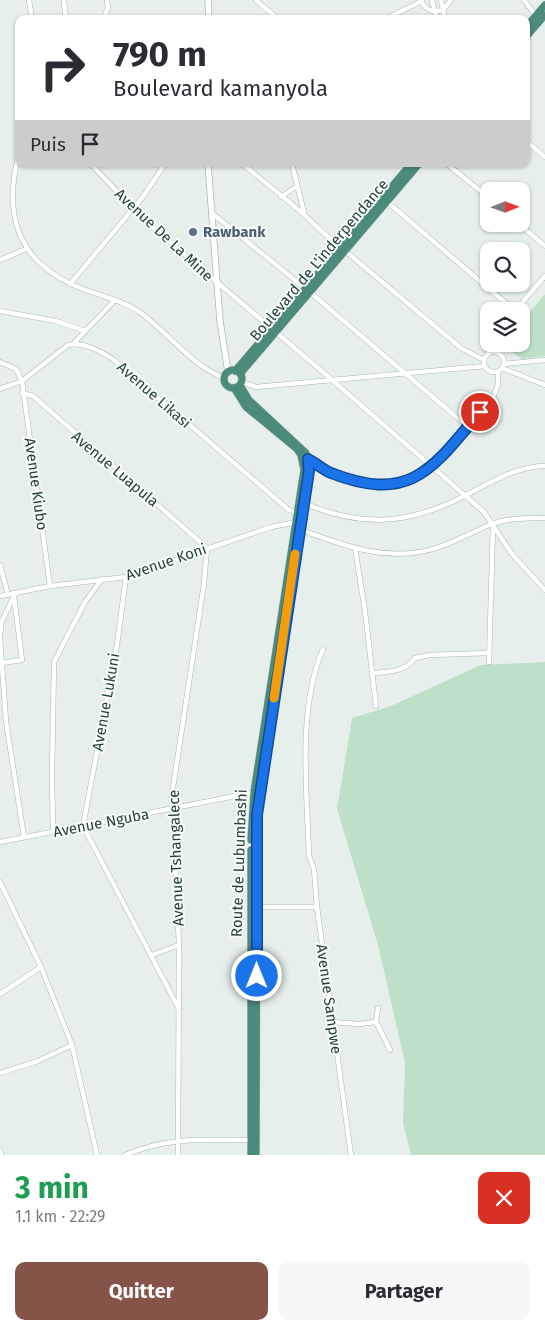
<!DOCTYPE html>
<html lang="fr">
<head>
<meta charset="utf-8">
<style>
	body { margin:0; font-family:"Fira Sans",sans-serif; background:#f7f7f7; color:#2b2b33; height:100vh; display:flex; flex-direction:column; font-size:19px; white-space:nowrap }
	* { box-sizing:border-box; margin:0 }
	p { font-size:16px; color:#7c7c81 }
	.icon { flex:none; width:28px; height:28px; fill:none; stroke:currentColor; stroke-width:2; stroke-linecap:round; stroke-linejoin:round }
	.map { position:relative; height:1155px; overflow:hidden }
	.drawer { display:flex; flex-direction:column; background:#fff; flex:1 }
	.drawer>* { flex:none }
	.top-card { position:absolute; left:15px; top:15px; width:515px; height:152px; border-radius:10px; box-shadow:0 1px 4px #0004; background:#fff; color:#2b2b33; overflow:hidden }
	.needle { width:32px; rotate:89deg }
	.controls { position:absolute; left:480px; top:182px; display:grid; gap:10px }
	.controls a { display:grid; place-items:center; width:50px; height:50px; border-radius:10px; background:#fff; box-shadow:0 1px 4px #0004; font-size:25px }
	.pin { position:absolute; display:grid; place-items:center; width:42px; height:42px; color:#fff; margin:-21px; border:2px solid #fff; border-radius:50%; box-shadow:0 1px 5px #0007 }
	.me { position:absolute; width:55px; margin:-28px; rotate:0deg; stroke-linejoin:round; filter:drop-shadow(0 0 4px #0008) }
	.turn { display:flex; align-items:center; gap:18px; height:105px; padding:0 15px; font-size:22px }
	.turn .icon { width:65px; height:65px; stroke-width:2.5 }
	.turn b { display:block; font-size:35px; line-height:42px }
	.then { display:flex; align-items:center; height:48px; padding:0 15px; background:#0003; gap:10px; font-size:19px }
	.round { display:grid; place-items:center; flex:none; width:52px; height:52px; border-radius:10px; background:#f7f7f7 }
	.headline { display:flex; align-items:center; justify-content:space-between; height:85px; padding:0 15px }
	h1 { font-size:30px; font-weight:700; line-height:38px; color:#1e9e55 }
	.primary-button { display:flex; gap:10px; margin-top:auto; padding:10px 15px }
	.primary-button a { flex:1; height:58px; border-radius:10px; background:#855347; color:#fff; font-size:20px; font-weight:700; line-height:58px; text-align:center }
	.primary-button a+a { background:#f7f7f7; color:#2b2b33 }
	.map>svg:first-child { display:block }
</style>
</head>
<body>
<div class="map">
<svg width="545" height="1155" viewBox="0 0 545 1155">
	<rect width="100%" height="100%" fill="#e6efeb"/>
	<g fill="#bfe0c8">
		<polygon points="545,294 545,356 522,359 503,345 521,344 521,323"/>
		<polygon points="545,662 545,1155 411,1155 403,1123 405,1063 378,945 337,809 352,718 391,706 481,665"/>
	</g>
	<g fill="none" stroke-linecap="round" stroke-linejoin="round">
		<defs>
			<g id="minor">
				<polyline points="29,0 32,19"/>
				<polyline points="64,0 65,13 68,19"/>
				<polyline points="256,0 278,19"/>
				<path d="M421 0C425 10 433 13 443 10L451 0"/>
				<polyline points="432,0 437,19"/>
				<polyline points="441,0 445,19"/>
				<polyline points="524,0 536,16"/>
				<polyline points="103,19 108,8 107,0"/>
				<polyline points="385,19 422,1"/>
				<polyline points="526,141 545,157"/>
				<path d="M19 153C4 210 14 257 71 284 93 295 120 298 141 313 169 334 191 365 224 378"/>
				<polyline points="91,164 144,220 331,379 484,512 512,554 545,590"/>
				<path d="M243 164C268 186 296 205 319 229L461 348 484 360"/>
				<polyline points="292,164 304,213"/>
				<polyline points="447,164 489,198"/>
				<polyline points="281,197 297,186"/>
				<polyline points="385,200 515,311"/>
				<polyline points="213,214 311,293 468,427"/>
				<polyline points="519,224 545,246"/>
				<polyline points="0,260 26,249"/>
				<polyline points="70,284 142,198 165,164"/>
				<polyline points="0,311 56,321 85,331"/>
				<polyline points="515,311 545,276"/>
				<polyline points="74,343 115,300"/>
				<circle cx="494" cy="362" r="10"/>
				<polyline points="488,353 494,344"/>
				<polyline points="0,362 16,369 22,381 50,586"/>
				<polyline points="504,364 545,360"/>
				<polyline points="502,368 545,385"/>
				<polyline points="242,382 256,387 485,366"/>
				<path d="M0 389 22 381 68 345C82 341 103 352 114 360L289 510 296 513"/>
				<polyline points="22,393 33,396 207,548 204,584 172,794 179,945 178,1155"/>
				<path d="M306 459C315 460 321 468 329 472 339 477 352 479 362 482 422 499 459 437 493 398L498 384V371"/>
				<path d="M304 503C364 529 413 524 470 493 493 481 518 466 545 466"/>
				<path d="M299 529C344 546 391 564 439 547 457 541 474 531 492 524 507 518 529 518 545 518"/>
				<polyline points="355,548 365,611 376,706"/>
				<polyline points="0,565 8,595"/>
				<polyline points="126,577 117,645 83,826 179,1009"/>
				<polyline points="15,594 1,623 0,638 6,721 24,837"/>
				<polyline points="0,596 50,586 126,577 271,527 297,522"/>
				<polyline points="489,662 493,525"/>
				<polyline points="2,663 22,660 14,597"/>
				<path d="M373 673C388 672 405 672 415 658L430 655 489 653"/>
				<polyline points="53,832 52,775 54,662 85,602 102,579"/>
				<polyline points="0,842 256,792"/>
				<polyline points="0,882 41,967 72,1045 97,1155"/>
				<polyline points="255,907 317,907 351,1155"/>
				<path d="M317 907 314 869 309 856C307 791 297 710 323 649"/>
				<polyline points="152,955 179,945"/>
				<polyline points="0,994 41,967"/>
				<polyline points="332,1022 359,1024 376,1022 390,1050"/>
				<polyline points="376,1022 378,1008"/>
				<polyline points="0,1073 38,1061 72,1045"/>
				<polyline points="0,1150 1,1155"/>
				<path d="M125 1155C170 1136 205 1140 252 1140"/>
			</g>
			<g id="secondary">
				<polyline points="208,0 209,19"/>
				<polyline points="208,164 220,321 228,372"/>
			</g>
			<g id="trunk">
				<polyline points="526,27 545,5"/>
				<polyline points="526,37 545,15"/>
				<circle cx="233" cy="379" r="9"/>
				<polyline points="235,371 411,164"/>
				<polyline points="240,374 419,164"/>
				<polyline points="240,385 249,400 306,453 309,471 257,815 256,1155"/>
				<polyline points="234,388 246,407 297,449 301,455 304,470 254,792 251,840"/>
				<polyline points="251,1155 251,850"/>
			</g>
		</defs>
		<use href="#minor" stroke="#a8b8b2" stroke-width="5.5"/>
		<use href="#secondary" stroke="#a4bbb3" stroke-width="7"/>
		<use href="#trunk" stroke="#c2cac8" stroke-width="8"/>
		<use href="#minor" stroke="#fff" stroke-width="4.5"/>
		<use href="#secondary" stroke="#fff" stroke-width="5.5"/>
		<use href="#trunk" stroke="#4c8a7c" stroke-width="7"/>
	</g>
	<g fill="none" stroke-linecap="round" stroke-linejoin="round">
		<defs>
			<path id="route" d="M257 976V815L309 471 308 459C316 463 323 470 331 473 411 504 432 469 480 412"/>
		</defs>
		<use href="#route" stroke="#114b97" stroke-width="12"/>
		<use href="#route" stroke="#1a73e8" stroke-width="9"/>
		<polyline stroke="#f59e0b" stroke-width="9" points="274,698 295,554"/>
	</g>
	<circle fill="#5c6f8a" stroke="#f7fbf9" stroke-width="2" cx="193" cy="232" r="5"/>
	<g text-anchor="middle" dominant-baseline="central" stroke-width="4" stroke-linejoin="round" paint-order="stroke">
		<g font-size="15" font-weight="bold" fill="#4e5e75" stroke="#f7fbf9" text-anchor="start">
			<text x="203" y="232">Rawbank</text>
		</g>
		<g font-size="15" fill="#24423a" stroke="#f7fbf9">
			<text transform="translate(164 235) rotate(43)">Avenue De La Mine</text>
			<text transform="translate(319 260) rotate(-50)">Boulevard de L'inderpendance</text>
			<text transform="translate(154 395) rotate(41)">Avenue Likasi</text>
			<text transform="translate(115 469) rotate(40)">Avenue Luapula</text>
			<text transform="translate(36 484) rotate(82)">Avenue Kiubo</text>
			<text transform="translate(166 562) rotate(-19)">Avenue Koni</text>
			<text transform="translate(106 702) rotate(-80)">Avenue Lukuni</text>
			<text transform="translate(101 823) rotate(-11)">Avenue Nguba</text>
			<text transform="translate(176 858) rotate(-92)">Avenue Tshangalece</text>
			<text transform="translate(239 863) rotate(-88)">Route de Lubumbashi</text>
			<text transform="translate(329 999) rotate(82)">Avenue Sampwe</text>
		</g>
	</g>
</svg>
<div class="controls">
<a><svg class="needle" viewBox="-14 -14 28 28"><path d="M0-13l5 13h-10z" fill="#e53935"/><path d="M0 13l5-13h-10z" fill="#7c7c81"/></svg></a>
<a><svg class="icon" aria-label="search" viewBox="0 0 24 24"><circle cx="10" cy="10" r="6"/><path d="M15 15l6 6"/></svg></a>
<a><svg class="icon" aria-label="layers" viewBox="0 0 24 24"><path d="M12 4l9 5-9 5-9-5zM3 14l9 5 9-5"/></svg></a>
</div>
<div class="pin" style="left:480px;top:412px;background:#d93025"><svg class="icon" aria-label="arrive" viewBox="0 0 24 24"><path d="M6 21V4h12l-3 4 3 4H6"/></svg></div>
<svg class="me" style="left:257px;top:976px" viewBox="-20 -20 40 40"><circle r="17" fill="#1a73e8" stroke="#fff" stroke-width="3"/><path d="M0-11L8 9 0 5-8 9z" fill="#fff"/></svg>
<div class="top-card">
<div class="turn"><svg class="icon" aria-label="right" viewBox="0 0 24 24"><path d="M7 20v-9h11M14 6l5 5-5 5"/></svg><div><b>790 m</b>Boulevard kamanyola</div></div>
<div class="then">Puis<svg class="icon" aria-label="arrive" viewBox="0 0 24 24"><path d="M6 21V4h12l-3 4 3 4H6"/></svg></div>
</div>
</div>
<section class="drawer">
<div class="headline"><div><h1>3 min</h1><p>1.1 km · 22:29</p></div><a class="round" style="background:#d93025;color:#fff"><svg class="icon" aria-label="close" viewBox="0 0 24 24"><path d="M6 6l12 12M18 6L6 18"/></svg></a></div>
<div class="primary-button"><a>Quitter</a><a>Partager</a></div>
</section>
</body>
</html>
